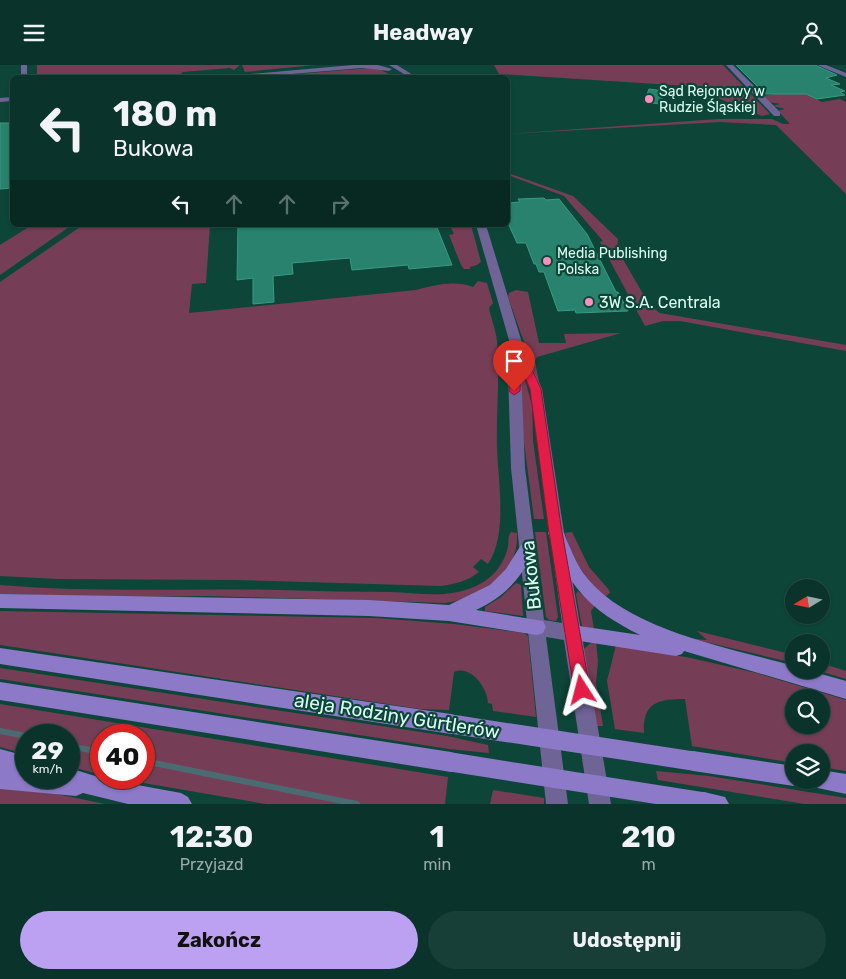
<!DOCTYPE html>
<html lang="pl">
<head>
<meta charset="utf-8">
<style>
	body { margin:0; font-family:Rubik,sans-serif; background:#183f37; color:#f1f3f6; height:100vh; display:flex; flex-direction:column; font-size:19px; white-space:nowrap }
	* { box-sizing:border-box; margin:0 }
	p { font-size:16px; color:#99aaa9 }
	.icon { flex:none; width:28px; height:28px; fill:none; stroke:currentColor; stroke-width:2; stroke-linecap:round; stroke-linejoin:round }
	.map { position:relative; height:739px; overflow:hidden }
	.panel { display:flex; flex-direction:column; background:#0a342b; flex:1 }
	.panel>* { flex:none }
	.hud { position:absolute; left:10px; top:10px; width:500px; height:152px; border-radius:8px; box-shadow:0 1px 4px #0004,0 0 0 1px #2a4f47; background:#0a342b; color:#f1f3f6; overflow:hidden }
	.needle { width:32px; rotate:260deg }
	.fabs { position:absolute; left:785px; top:514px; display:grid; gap:10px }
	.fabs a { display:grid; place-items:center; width:45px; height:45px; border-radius:50%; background:#0a342b; box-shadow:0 1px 4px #0004,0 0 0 1px #2a4f47; font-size:25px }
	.speed { position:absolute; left:15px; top:659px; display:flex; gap:10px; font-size:25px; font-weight:700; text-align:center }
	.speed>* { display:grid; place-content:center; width:65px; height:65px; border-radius:50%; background:#0a342b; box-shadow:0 1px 4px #0004,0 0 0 1px #2a4f47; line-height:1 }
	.speed small { font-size:12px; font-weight:400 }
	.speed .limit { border:8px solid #d22; background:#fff; color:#111 }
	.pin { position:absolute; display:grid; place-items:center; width:42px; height:42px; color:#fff; margin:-51px -21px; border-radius:50% 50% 50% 0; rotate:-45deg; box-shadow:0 0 5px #0007 }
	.pin .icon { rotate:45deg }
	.me { position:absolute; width:55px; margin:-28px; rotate:351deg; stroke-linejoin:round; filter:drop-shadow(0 0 4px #0008) }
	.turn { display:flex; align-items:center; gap:18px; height:105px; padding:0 20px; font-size:22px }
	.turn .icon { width:65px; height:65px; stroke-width:2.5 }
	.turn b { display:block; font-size:35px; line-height:42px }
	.lanes { display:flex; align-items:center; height:48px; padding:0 20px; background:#0003; justify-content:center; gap:25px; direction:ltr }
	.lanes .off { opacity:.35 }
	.eta { display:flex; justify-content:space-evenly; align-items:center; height:85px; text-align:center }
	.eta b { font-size:30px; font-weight:700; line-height:35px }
	.action { display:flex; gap:10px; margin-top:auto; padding:10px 20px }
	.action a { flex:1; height:58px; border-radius:30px; background:#bca0f2; color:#111; font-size:20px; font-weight:700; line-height:58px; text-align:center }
	.action a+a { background:#183f37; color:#f1f3f6 }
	header { display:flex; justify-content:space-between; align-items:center; height:65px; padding:0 20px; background:#0a342b; font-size:22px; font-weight:700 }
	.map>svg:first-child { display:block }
</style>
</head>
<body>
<header><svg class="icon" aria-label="menu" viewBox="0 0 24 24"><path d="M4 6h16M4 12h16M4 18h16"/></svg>Headway<svg class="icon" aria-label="person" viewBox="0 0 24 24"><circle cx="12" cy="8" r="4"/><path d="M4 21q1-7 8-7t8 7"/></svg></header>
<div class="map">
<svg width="846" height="739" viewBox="0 0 846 739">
	<rect width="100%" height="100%" fill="#0d4639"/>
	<g fill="#763e56" fill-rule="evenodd">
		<polygon points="37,0 240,0 234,5 230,3 182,7 181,11 174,12 37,12"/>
		<polygon points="242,0 315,0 245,7"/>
		<polygon points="494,0 723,0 770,49 762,51 688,21 499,9"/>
		<polygon points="370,3 381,5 395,12 262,12"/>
		<polygon points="797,25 822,37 840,34 846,37 846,129 776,60 720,57 508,69 719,54 772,54 783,59 790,59 778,46 785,44 773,41 780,39 769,37 763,31"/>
		<polygon points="508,108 573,131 618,174 617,184 650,241 660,248 846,280 846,286 680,256 663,256 645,261 600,177 603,176 564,131 508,110"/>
		<polygon points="32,160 72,160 0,210 0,180"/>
		<path d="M83 160H210L206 218 192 219 189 248 416 225C436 220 453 215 473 222L478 216 487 218 493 238 489 243C491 254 496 265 497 276 500 312 496 348 497 383 498 417 508 469 488 499L481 494 473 502 479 507C468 516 455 519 441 521L235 515 59 514 0 511V217Z"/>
		<polygon points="471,160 481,197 477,200 470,202 470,204 464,204 461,200 449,170 454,169 450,161"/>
		<polygon points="516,225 528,227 539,278 566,278 564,269 621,268 537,292 535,296 540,322 508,232 509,228"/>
		<polygon points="520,307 523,308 532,340 533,376 544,454 534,454 522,361"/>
		<path d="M511 467 517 468C519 510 483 533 445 538L208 531 122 532 0 529V520C93 528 187 523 280 525 317 526 354 527 390 527 420 528 448 534 476 521 492 514 505 499 508 481 509 476 507 472 511 467Z"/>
		<polygon points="535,467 546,467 558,552 556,556 549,555 546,552"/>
		<path d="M572 467 589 502 609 525 610 528 605 532C584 511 573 497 565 468Z"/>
		<polygon points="516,518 521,520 523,551 485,546 485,542 501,532"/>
		<polygon points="578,526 595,541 591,546 594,564 582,561 576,529"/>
		<path d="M0 546 376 553 454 559 524 568 528 571 536 652 493 646 492 639 488 638C488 624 471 599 454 607L449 645 420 644 0 580Z"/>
		<polygon points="697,566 794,590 794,598 693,574 707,575"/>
		<polygon points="592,577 596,577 598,596 596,618 603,661 597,661 584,584"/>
		<path d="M616 580 691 593 756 608 846 635V706L821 702V688H794V698L692 681 685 634C659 634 642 637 644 668L615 664 607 616ZM794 632H821V660H794Z"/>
		<polygon points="821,598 846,606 846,614 816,605 821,605"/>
		<polygon points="0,603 447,671 488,680 489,688 449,684 0,614"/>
		<polygon points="0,639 448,712 445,739 266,739 114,713 144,712 144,670 101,670 101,710 69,701 69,670 26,670 26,689 0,682"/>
		<polygon points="656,706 709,711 846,733 846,739 805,739 658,715"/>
		<polygon points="0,721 42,726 105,739 0,739"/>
		<polygon points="493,725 544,733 544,739 490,739"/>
	</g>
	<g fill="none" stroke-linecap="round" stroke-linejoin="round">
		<g stroke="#4b6b72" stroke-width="6">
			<polyline points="0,666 26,671"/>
			<polyline points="69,681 101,687"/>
			<polyline points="144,696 357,739"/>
		</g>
	</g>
	<g fill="#29826d" stroke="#349c83">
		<polygon points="736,0 815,0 837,10 826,13 840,19 831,20 845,26 840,27 845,30 817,34 806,29 765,29"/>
		<polygon points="649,24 665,26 660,39 644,37"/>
		<polygon points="0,58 12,58 12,123 0,124"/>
		<polygon points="544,133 546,135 559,134 587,169 616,227 618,227 628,246 576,248 575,245 558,246 544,207 539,207 536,199 534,199 526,178 517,178 508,158 508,138 520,137 518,134"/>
		<polygon points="238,160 436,160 452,200 409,204 408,200 352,205 350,193 292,198 293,209 273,211 274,237 253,239 253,213 237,215"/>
	</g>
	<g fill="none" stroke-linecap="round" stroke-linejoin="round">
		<g fill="#6f6496" fill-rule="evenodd">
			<polygon points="726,0 733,0 780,47 780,51 774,51"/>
			<polygon points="817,0 826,0 846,8 846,12"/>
		</g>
		<g fill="#6f6496" fill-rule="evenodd">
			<rect x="21" y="0" width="6" height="12"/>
			<polygon points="353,0 378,0 392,4 389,6 362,3 256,12 236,12 239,10"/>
			<polygon points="389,0 397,0 416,12 409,12"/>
			<polygon points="12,32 12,36 0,37 0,33"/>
			<path d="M476 160H486L523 281 542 324 563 461 611 739H589L564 575 546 572 568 739H546L511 403 508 308 511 282ZM521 304 530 324 562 558 544 555 525 403Z"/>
		</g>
		<g fill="#8c79c8" fill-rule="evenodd">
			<path d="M556 462 562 464C570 481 575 499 588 514 631 566 731 583 794 601V605H807L846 616V634L684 586 682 589 676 591 567 574 564 568 567 562 573 560 640 570C588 544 569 522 548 468L550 464Z"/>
			<path d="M527 478 533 480 535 485C521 513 505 532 476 545L543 556 546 562 543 568 537 570 449 556 369 551 0 543V529L369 535 449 540 490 520 506 504 521 480Z"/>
			<polygon points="0,583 451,649 458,652 461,659 458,666 451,669 0,599"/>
			<polygon points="0,617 451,687 458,690 461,697 458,704 451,707 0,635"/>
			<polygon points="0,684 26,691 26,712 69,712 69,703 105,714 181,728 188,732 192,739 128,739 83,728 76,731 0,724"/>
			<polygon points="693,686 794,701 794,715 803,715 801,718 794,721 693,706 686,703 683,696 686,689"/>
			<polygon points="821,705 846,709 846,729 813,722 810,715 821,715"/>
			<polygon points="704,727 725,732 729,739 694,739 697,730"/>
		</g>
		<g stroke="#8c79c8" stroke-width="19">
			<polyline points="451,659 693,696"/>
			<polyline points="451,697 704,737"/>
		</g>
	</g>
	<polygon fill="#e11d48" stroke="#92132f" points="517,278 522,282 541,324 561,461 590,625 587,630 582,632 576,630 574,625 548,461 530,324 521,302 520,326 514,330 509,326 512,282"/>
	<g fill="#fd8ebe" stroke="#0d4639" stroke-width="2">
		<circle cx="649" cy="34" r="5"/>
		<circle cx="547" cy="196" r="5"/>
		<circle cx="589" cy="237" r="5"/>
	</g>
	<g text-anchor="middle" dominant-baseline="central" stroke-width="4.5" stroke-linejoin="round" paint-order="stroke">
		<g font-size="14" fill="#dafef2" stroke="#0d4639" text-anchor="start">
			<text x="659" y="26">Sąd Rejonowy w<tspan x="659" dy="16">Rudzie Śląskiej</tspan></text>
			<text x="557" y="188">Media Publishing<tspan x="557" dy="16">Polska</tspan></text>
		</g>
		<g font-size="16" fill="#dafef2" stroke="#0d4639" text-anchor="start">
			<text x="599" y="237">3W S.A. Centrala</text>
		</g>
		<g font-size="19" fill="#dafef2" stroke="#0d4639">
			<text transform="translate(531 510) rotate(-96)">Bukowa</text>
			<text transform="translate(397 651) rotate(9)">aleja Rodziny Gürtlerów</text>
		</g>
	</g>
</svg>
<div class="fabs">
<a><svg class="needle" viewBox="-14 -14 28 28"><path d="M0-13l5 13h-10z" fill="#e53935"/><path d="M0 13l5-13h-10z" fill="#99aaa9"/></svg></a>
<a><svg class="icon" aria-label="sound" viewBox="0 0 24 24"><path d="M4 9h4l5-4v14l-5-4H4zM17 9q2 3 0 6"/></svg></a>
<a><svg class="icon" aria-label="search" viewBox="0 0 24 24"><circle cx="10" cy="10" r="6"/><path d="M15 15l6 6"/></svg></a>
<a><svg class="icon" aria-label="layers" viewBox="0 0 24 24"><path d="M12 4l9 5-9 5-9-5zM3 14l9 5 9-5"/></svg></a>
</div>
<div class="speed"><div>29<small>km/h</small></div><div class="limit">40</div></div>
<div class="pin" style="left:514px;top:326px;background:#d93025"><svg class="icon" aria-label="arrive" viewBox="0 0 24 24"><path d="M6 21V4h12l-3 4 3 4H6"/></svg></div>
<svg class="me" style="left:582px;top:625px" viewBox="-20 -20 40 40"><path d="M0-17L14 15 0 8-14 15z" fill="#e11d48" stroke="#fff" stroke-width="4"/></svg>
<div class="hud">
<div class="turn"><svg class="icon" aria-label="left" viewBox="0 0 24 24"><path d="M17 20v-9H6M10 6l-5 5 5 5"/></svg><div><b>180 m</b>Bukowa</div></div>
<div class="lanes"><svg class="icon" aria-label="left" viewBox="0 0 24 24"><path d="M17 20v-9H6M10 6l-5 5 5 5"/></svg><svg class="icon off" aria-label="ahead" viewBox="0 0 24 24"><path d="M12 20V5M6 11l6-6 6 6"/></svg><svg class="icon off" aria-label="ahead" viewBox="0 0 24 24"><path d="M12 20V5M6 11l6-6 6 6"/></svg><svg class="icon off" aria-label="right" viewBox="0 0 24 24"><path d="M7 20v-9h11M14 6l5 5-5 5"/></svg></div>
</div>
</div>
<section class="panel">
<div class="eta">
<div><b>12:30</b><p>Przyjazd</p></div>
<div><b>1</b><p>min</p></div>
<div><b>210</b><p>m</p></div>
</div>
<div class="action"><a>Zakończ</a><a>Udostępnij</a></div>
</section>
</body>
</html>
